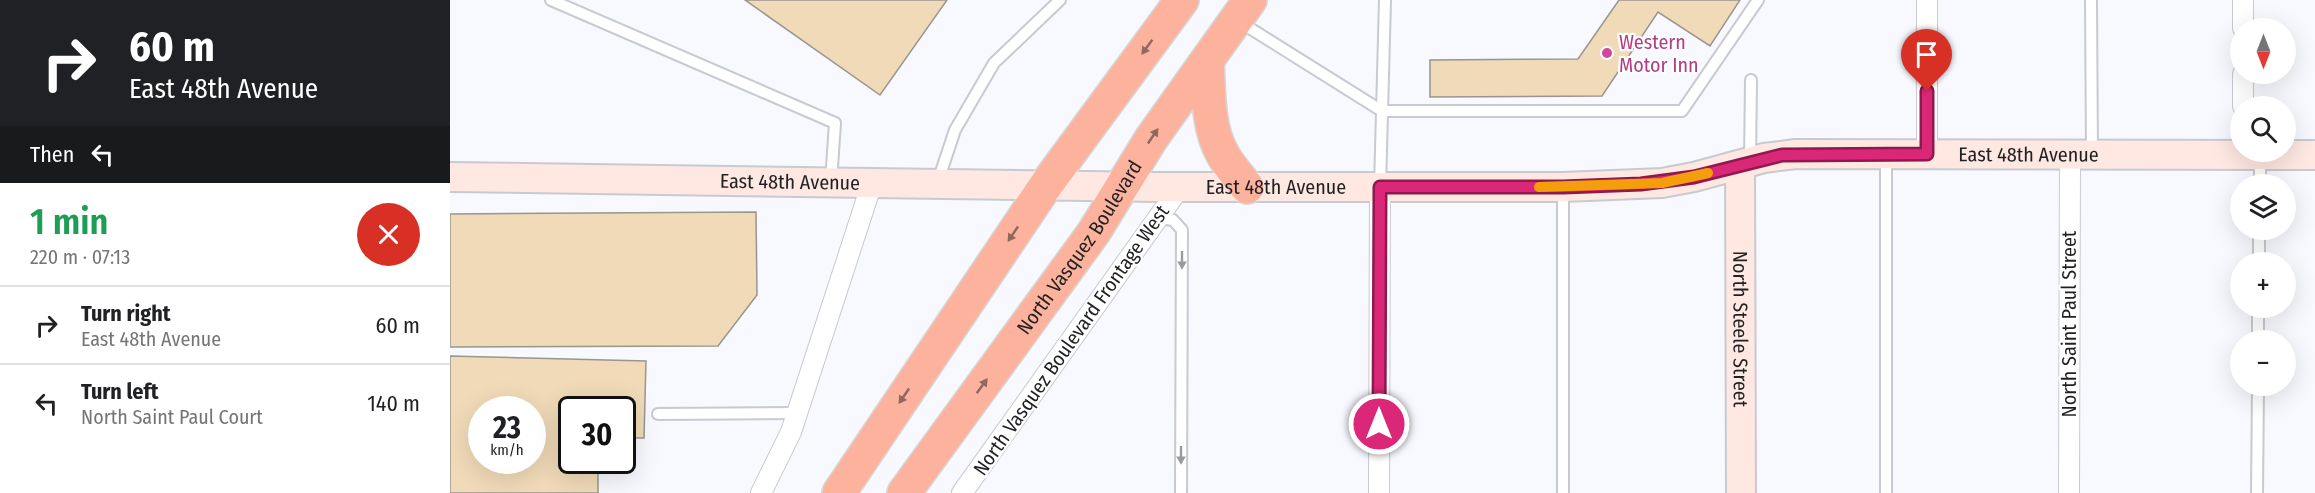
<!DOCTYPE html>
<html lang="en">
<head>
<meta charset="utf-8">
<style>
	body { margin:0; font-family:"Fira Sans Condensed",sans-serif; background:#f2f2f2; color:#202124; height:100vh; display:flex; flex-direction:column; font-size:22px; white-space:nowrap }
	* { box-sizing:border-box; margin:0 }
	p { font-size:20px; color:#757577 }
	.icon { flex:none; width:33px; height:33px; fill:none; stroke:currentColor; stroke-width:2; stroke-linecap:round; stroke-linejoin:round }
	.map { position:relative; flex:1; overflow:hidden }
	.sheet { display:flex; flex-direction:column; background:#fff; width:450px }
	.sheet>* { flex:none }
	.banner { background:#202124; color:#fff; overflow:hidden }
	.needle { width:39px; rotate:180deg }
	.buttons { position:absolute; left:1780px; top:18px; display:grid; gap:12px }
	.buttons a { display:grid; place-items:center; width:66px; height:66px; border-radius:50%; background:#fff; box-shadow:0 6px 24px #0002; font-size:30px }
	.speed { position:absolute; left:18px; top:396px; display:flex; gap:12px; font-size:30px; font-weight:700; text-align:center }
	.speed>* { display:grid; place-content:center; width:78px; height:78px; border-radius:50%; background:#fff; box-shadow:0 6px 24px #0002; line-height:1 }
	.speed small { font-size:15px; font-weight:400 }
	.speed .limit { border:3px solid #111; border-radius:9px; background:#fff; color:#111 }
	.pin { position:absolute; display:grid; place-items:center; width:51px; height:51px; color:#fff; margin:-62px -26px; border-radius:50% 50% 50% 0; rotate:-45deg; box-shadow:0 0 6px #0007 }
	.pin .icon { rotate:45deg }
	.me { position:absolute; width:66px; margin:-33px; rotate:0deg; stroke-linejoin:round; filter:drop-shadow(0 0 4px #0008) }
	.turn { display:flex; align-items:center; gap:21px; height:126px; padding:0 30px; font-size:27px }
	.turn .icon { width:78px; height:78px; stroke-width:2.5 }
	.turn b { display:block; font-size:42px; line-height:51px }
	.then { display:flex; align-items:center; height:57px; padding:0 30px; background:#0003; gap:12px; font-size:22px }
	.round { display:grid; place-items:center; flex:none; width:63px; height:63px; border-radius:32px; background:#f2f2f2 }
	.headline { display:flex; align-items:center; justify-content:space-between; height:102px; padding:0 30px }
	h1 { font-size:36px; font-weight:600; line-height:45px; color:#1e9e55 }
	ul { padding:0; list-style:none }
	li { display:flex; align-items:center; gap:18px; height:78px; padding:0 30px; border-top:2px solid #e0e0e0 }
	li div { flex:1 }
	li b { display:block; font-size:22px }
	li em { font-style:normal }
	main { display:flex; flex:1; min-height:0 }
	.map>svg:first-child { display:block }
</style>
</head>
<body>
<main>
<section class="sheet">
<div class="banner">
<div class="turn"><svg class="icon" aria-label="right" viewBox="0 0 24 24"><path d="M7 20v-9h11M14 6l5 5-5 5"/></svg><div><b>60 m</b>East 48th Avenue</div></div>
<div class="then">Then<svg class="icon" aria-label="left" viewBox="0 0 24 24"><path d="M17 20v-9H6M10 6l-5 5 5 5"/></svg></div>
</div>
<div class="headline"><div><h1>1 min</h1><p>220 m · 07:13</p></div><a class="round" style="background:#d93025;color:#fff"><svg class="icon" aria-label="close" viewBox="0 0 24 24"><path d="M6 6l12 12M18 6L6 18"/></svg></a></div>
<ul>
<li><svg class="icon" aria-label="right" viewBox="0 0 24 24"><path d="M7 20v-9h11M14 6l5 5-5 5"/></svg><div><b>Turn right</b><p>East 48th Avenue</p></div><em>60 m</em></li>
<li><svg class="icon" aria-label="left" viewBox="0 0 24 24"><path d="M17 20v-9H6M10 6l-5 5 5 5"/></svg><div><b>Turn left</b><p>North Saint Paul Court</p></div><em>140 m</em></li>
</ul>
</section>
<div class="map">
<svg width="1865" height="493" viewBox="0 0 1865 493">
	<rect width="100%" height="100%" fill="#f8f9fe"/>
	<g fill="#f0dab8" stroke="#99958f" stroke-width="1.5" fill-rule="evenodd">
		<polygon points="295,0 497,0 430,95"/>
		<polygon points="1169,0 1290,0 1260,46 1208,12 1152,96 980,97 980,60 1128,59"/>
		<polygon points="306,212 307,295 268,346 0,347 0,214"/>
		<path d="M0 356 196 361 194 438H172V410H122V460H148V493H0ZM32 410H82V460H32Z"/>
	</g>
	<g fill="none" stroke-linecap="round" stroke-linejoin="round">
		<defs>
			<g id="lane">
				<polyline points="101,0 385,123 381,182"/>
				<polyline points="1641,0 1642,153"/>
				<polyline points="790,22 932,111 1232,111 1308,0"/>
				<polyline points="1300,161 1301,80"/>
				<polyline points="488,181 505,130 544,63 610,0"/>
				<polyline points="1810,184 1810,155"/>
				<polyline points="930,187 935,0"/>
				<polyline points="709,218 723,220 732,230 731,493"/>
				<polyline points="1809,262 1809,230"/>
				<polyline points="1808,340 1808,308"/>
				<polyline points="208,414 347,413"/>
				<polyline points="1113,493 1113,188"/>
				<polyline points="1436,493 1436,154"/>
				<polyline points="1807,493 1808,386"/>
			</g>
			<g id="street">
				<polyline points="1477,0 1477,154"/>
				<polyline points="1793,28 1793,0"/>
				<polyline points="1793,106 1793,74"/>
				<polyline points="311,493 341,432 422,183"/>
				<polyline points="512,493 730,187"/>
				<polyline points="929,493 930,187"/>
				<polyline points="1619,493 1620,154"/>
			</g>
			<g id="secondary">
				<path id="s1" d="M1290 165 1291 493"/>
				<path id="s2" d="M0 177 708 187H1113L1212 183 1244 177 1314 158 1346 154 1865 155"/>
			</g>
			<g id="highway">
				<path d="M757 61C759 90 757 126 772 153 778 165 788 176 797 187"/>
				<polyline points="389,493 596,185 732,0"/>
				<path id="s3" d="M454 493 644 232 701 139 800 0"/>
			</g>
		</defs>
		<use href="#lane" stroke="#c8cad1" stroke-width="14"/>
		<use href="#street" stroke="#c8cad1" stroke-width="22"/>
		<use href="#secondary" stroke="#c8cad1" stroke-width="32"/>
		<use href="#highway" stroke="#d7d7d7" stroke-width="36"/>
		<use href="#lane" stroke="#fff" stroke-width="10"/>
		<use href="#street" stroke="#fff" stroke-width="20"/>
		<use href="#secondary" stroke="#fee8e1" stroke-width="28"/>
		<use href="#highway" stroke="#fcb29c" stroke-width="33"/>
	</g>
	<defs><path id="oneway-solid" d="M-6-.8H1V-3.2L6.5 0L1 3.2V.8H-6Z" transform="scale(1.5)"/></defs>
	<g fill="#8e695f">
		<use href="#oneway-solid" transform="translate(697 47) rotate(126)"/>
		<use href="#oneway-solid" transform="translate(703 136) rotate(-56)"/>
		<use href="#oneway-solid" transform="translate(563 234) rotate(124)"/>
		<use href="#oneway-solid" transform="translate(532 386) rotate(-54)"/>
		<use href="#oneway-solid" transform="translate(454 396) rotate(124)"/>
	</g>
	<g fill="#9a9b9c">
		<use href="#oneway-solid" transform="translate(732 260) rotate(90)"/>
		<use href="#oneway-solid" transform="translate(731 455) rotate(90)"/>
	</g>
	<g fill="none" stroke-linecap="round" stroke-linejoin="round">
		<defs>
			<polyline id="route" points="929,424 930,187 1113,187 1191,184 1244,177 1332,155 1477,154 1477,91"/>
		</defs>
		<use href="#route" stroke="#8e194d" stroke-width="15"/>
		<use href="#route" stroke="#db2777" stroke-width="10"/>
		<polyline stroke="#f59e0b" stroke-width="10" points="1089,187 1212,183 1258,173"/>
	</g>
	<circle fill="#d1479c" stroke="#fff" stroke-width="2" cx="1157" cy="53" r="6"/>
	<g text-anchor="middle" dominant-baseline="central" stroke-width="4.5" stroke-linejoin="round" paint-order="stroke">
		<g font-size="20" fill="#b23c85" stroke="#fff" text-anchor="start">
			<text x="1169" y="42">Western<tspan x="1169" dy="23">Motor Inn</tspan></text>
		</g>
		<g font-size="20" fill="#1f2022" stroke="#fff">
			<text stroke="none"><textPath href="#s2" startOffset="1582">East 48th Avenue</textPath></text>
			<text stroke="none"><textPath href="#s2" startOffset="340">East 48th Avenue</textPath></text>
			<text stroke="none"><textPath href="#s2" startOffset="826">East 48th Avenue</textPath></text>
			<text stroke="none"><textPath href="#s3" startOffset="302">North Vasquez Boulevard</textPath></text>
			<text transform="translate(1619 324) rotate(-90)">North Saint Paul Street</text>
			<text stroke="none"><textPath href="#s1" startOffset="164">North Steele Street</textPath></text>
			<text transform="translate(621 340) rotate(-55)">North Vasquez Boulevard Frontage West</text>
		</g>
	</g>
</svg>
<div class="buttons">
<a><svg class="needle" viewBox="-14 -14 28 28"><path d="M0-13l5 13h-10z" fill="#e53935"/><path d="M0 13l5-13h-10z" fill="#757577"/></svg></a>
<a><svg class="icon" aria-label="search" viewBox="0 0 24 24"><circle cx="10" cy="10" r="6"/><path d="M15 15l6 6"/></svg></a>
<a><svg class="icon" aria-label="layers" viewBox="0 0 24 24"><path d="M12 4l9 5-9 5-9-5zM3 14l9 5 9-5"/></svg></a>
<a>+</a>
<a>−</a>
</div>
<div class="speed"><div>23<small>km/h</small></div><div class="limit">30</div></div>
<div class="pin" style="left:1477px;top:91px;background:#d93025"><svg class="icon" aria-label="arrive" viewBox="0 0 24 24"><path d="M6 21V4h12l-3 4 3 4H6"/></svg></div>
<svg class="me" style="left:929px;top:424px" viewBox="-20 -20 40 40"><circle r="17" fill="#db2777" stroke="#fff" stroke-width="3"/><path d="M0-11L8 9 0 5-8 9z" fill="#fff"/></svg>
</div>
</main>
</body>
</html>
